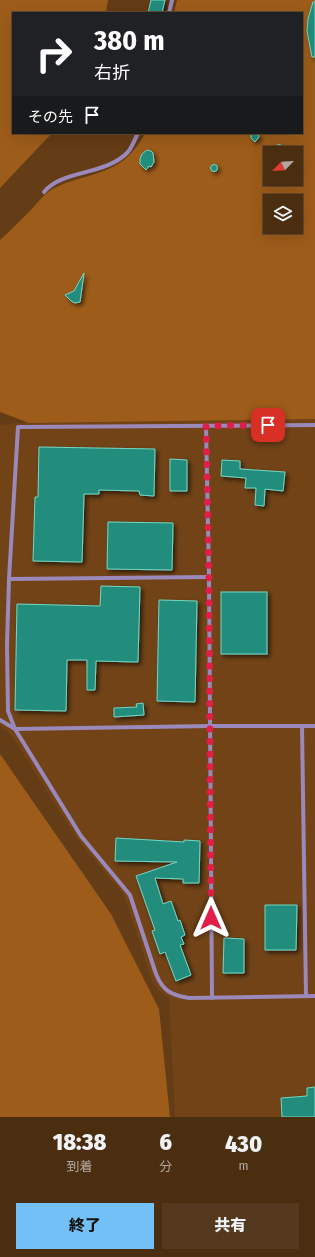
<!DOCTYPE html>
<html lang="ja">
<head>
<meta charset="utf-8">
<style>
	body { margin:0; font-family:"Fira Sans Condensed","Noto Sans JP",sans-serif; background:#55391e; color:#f1f3f6; height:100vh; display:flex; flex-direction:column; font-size:15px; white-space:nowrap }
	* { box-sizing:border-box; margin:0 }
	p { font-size:13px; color:#b2a89f }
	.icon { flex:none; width:22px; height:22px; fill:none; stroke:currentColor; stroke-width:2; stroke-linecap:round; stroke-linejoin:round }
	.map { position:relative; height:1117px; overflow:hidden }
	.side { display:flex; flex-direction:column; background:#4b2d10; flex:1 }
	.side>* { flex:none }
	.top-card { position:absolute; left:12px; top:12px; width:291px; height:122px; border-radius:0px; box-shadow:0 4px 16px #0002,0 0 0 1px #624930; background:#202124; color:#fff; overflow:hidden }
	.needle { width:26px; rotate:246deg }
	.buttons { position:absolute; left:263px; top:146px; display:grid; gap:8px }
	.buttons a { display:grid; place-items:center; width:40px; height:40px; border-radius:0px; background:#4b2d10; box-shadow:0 4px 16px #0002,0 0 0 1px #624930; font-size:20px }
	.pin { position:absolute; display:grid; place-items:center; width:34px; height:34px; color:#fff; margin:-17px; border-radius:8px; box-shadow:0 2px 6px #0006 }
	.me { position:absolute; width:44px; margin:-22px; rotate:0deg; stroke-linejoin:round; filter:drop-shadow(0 0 3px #0008) }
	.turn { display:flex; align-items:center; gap:14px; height:84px; padding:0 16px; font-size:18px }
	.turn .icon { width:52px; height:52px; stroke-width:2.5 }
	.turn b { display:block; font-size:28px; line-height:34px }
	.then { display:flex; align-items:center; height:38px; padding:0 16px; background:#0003; gap:8px; font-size:15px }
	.eta { display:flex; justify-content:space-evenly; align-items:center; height:68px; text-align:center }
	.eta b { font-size:24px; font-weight:800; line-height:28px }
	.primary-button { display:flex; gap:8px; margin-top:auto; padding:8px 16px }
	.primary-button a { flex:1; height:46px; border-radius:0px; background:#73c0f6; color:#111; font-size:16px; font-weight:800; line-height:46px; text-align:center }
	.primary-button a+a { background:#55391e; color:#f1f3f6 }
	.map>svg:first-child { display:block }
</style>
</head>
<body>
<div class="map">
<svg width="315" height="1117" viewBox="0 0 315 1117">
	<defs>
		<filter id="shadow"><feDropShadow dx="2.5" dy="2.5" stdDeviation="2" flood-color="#0009"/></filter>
	</defs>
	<rect width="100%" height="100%" fill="#643c15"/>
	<polygon fill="#714317" points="315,419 315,1117 175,1117 169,998 158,990 152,981 124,895 77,839 12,736 0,726 0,425 27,422"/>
	<g fill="#9d5c1a" fill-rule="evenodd">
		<polygon points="0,0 108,0 106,13 13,13 13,133 52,133 0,188"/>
		<path d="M177 0H315V419L29 423 0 412V240C11 230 21 220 31 210 36 204 42 197 48 192 75 174 111 178 133 151 138 145 142 140 145 133H302V13H174ZM270 153H296V179H270ZM270 201H296V227H270Z"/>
		<polygon points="0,754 111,914 159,1009 170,1117 0,1117"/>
	</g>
	<g fill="#218d7d" stroke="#74d6c4" filter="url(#shadow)">
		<polygon points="151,0 165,0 162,13 148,13"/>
		<polygon points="313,2 315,2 315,57 312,57 307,31 308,19"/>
		<polygon points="251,133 258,133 259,137 255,142 251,138"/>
		<circle cx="279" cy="148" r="3.5"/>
		<polygon points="147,150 151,151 153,153 154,162 151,167 149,166 146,170 140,164 140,159 142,154"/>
		<circle cx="214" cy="168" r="3.5"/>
		<polygon points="84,273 80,302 75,303 71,301 65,295 74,291"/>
		<polygon points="39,447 155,449 154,496 140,495 139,491 99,490 99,494 84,494 82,562 33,561 35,497 38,497"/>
		<polygon points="170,459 187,460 187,491 170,491"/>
		<polygon points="222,460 240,461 240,469 285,472 283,491 265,489 264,506 255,505 256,488 245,488 246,478 221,476"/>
		<polygon points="108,522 173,523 172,570 107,569"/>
		<polygon points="101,586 140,587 138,662 96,661 95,690 87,690 87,660 67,660 66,711 15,710 17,604 100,606"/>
		<rect x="221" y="592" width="46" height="62"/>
		<polygon points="159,600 197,601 195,702 157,701"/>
		<polygon points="143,703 144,715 114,717 114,708 137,707 136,704"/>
		<polygon points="116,838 184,842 184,840 200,841 199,883 183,883 183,879 155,878 163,904 171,901 178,921 180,920 185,935 181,937 184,944 180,945 191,975 176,981 165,952 160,954 152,931 155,930 136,876 177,862 115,861"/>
		<polygon points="265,905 297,905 296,950 265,950"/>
		<polygon points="224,938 244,939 244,973 223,973"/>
		<polygon points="315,1087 315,1117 282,1117 281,1098 307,1096 307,1088"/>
	</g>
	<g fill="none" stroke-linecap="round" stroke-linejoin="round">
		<g stroke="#9a89ba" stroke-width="4">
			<polyline points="169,13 172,0"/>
			<path d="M44 192C63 169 105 176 128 152 132 147 135 139 138 133"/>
			<path d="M315 425 18 427 9 579 7 645 8 711 15 729 81 836 130 895 156 974C163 991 171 995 189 998L315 996"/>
			<polyline points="206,426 209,577 212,998"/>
			<polyline points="9,579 209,577"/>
			<polyline points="0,720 15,729 210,726 315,726"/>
			<polyline points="302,726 306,996"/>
		</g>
	</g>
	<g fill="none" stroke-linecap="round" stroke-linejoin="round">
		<polyline stroke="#e11d48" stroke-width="7" stroke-dasharray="0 12.6" points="211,918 209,577 206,426 268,425"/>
	</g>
</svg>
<div class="buttons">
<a><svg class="needle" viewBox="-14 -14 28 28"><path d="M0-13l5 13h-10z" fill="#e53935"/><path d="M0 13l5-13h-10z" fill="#b2a89f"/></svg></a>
<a><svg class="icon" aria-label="layers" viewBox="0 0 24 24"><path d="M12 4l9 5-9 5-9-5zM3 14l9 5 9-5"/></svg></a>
</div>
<div class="pin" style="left:268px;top:425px;background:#d93025"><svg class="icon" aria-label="arrive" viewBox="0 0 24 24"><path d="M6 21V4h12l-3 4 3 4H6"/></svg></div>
<svg class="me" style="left:211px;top:918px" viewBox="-20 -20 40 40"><path d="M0-17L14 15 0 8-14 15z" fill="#e11d48" stroke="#fff" stroke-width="4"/></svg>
<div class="top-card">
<div class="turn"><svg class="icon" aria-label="right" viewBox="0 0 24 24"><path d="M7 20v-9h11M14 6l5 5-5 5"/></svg><div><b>380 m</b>右折</div></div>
<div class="then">その先<svg class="icon" aria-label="arrive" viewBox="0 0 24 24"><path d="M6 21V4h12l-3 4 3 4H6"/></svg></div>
</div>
</div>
<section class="side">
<div class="eta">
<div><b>18:38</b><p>到着</p></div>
<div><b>6</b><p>分</p></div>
<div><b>430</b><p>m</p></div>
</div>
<div class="primary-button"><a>終了</a><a>共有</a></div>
</section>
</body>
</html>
